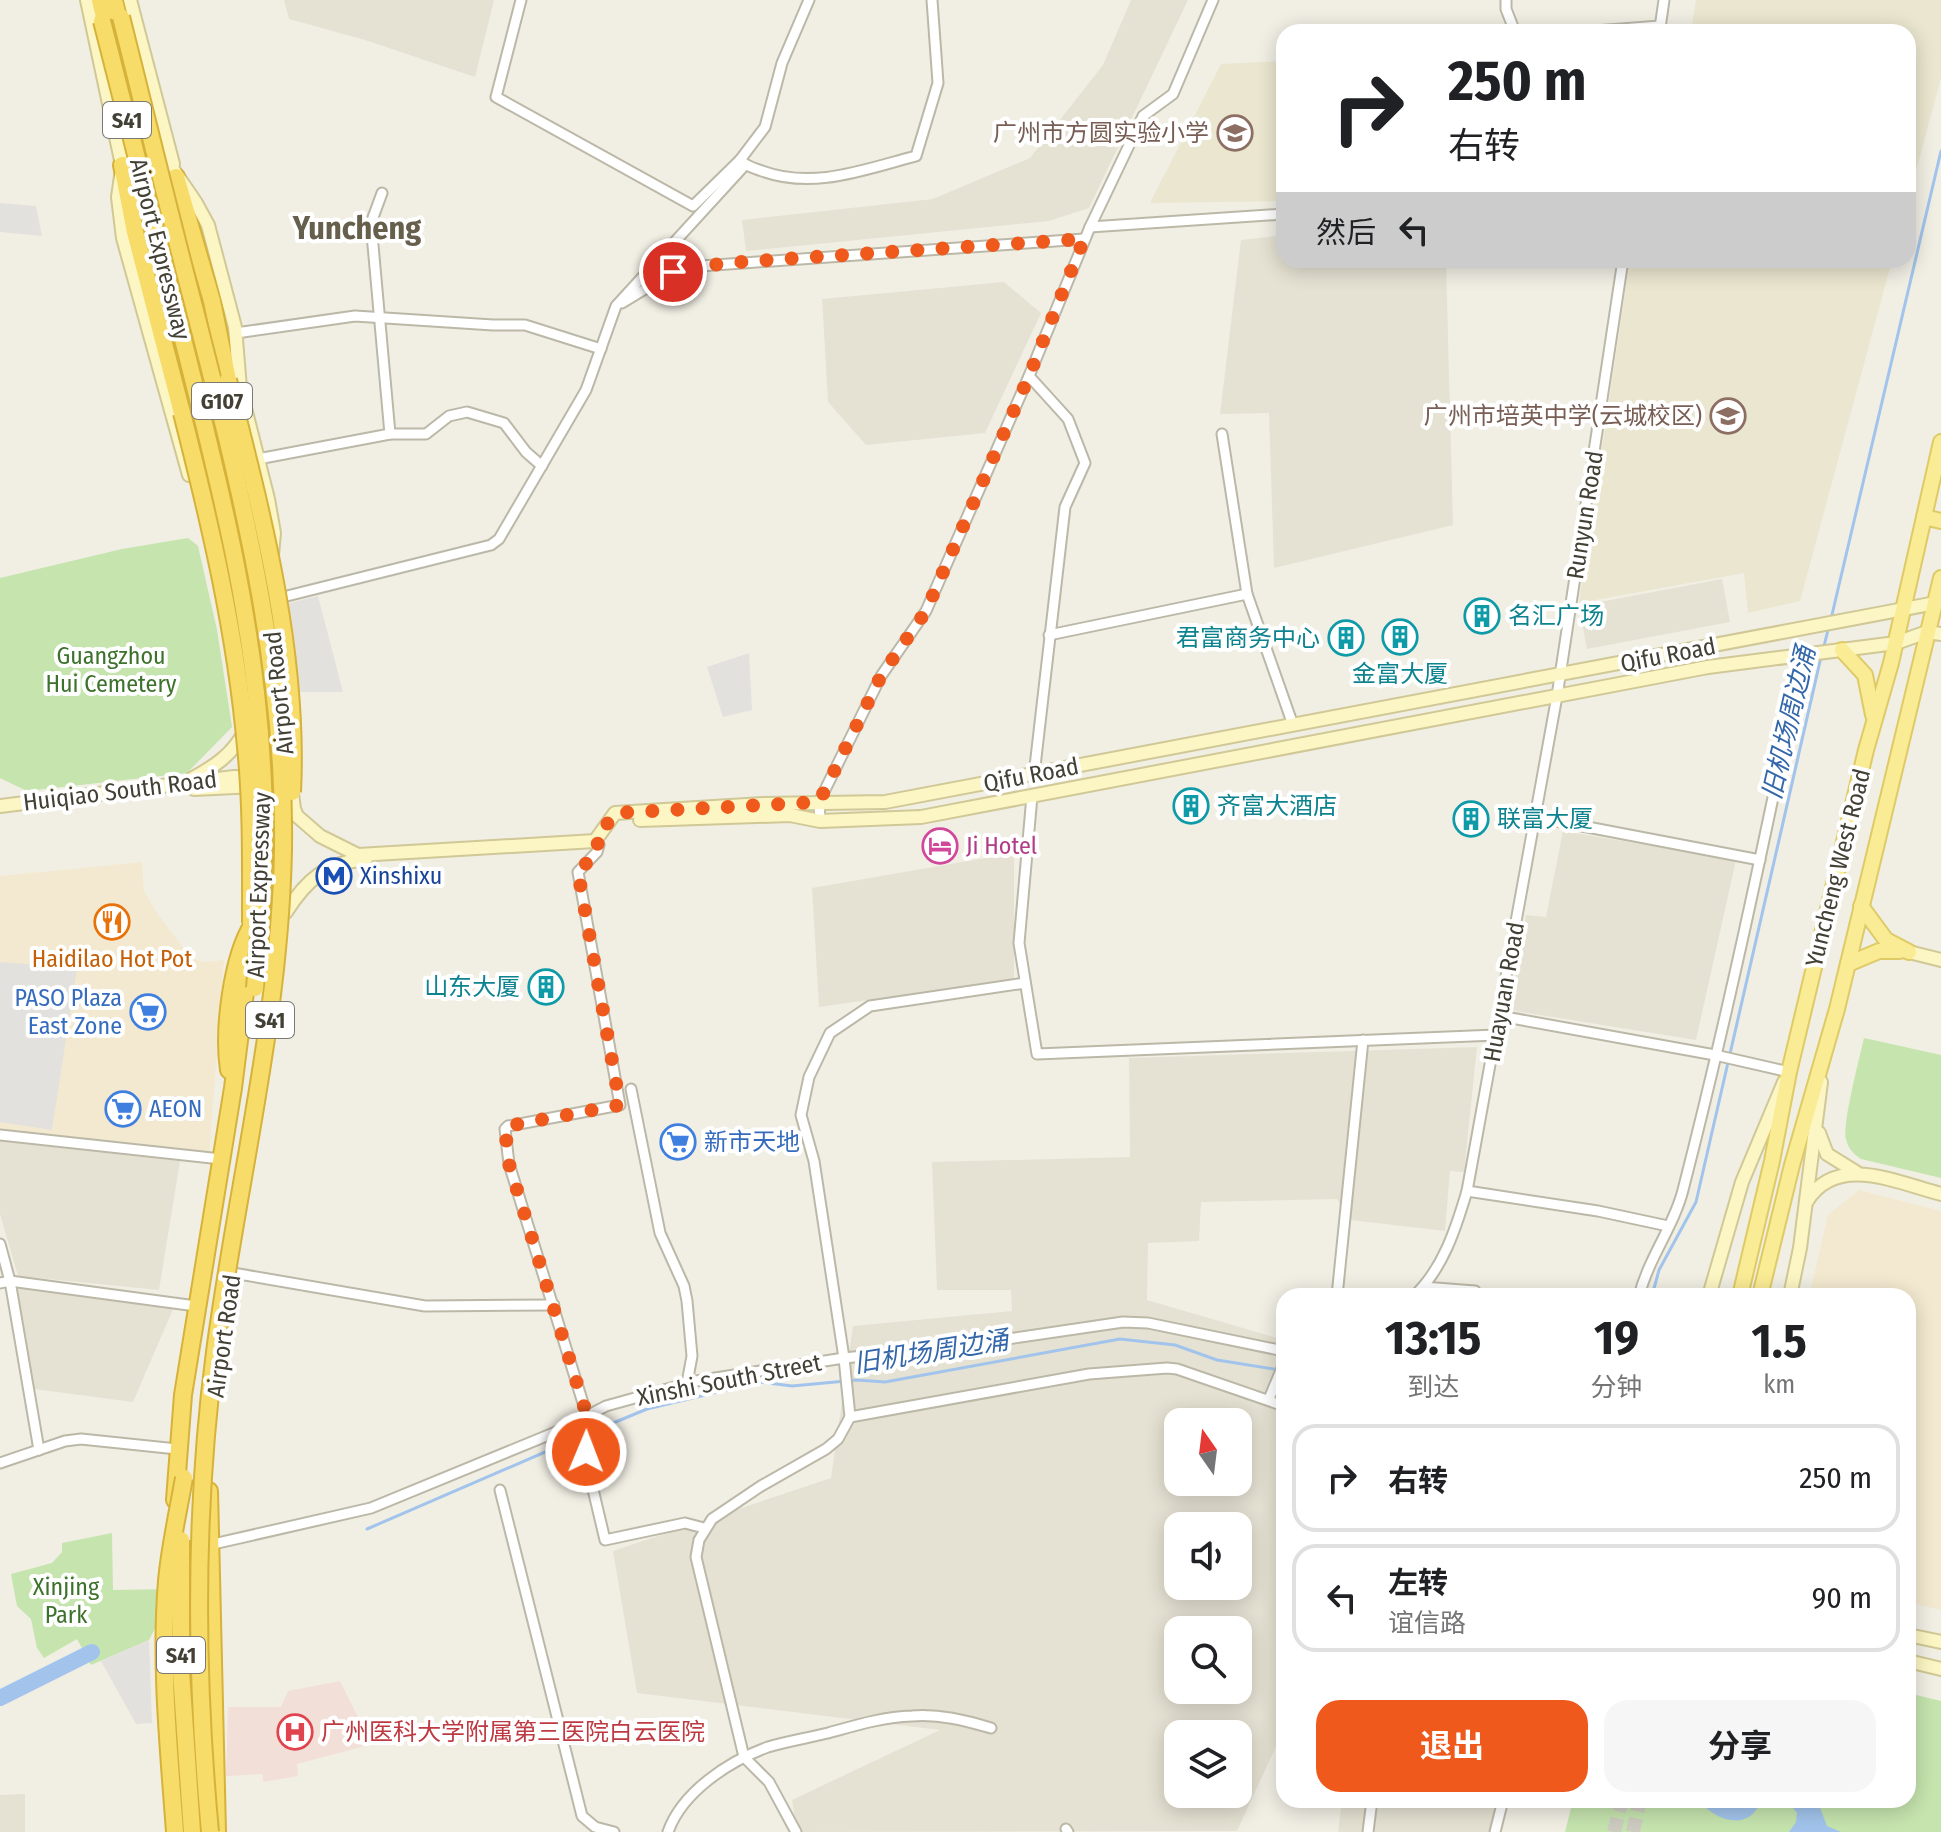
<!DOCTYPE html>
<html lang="zh">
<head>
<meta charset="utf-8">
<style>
	body { margin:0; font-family:"Fira Sans Condensed","Noto Sans SC",sans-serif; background:#f6f6f6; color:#202124; height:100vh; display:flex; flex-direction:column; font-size:30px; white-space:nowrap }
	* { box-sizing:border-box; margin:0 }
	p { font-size:26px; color:#757577 }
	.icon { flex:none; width:44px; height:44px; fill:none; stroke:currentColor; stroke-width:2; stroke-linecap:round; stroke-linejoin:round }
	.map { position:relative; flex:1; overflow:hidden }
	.panel { position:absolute; left:1276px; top:1288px; width:640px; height:520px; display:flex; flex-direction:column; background:#fff; border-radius:24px; box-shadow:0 4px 20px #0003 }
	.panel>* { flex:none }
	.banner { position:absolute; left:1276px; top:24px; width:640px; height:244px; border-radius:24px; box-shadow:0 4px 20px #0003; background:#fff; color:#202124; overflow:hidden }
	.needle { width:52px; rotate:346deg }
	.tools { position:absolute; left:1164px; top:1408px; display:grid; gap:16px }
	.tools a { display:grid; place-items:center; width:88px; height:88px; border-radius:16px; background:#fff; box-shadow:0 4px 20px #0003; font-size:40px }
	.pin { position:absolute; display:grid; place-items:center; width:68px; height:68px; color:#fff; margin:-34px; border:4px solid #fff; border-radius:50%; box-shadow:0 2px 8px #0007 }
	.me { position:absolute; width:88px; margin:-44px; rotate:1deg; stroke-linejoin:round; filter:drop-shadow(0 0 6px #0008) }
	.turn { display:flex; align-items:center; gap:28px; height:168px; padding:0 40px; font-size:36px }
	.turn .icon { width:104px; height:104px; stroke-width:2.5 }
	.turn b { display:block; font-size:56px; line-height:68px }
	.then { display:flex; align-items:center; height:76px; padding:0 40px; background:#0003; gap:16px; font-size:30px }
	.eta { display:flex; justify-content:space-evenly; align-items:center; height:136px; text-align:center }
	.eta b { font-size:48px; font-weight:700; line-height:56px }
	.button { display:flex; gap:16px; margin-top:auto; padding:16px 40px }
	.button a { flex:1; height:92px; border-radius:24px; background:#f0591c; color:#fff; font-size:32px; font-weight:700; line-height:92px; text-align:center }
	.button a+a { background:#f6f6f6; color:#202124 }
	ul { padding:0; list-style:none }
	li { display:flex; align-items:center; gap:24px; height:108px; margin:0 16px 12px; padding:0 24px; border:4px solid #e0e0e0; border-radius:24px }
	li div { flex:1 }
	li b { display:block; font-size:30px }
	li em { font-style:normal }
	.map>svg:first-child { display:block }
</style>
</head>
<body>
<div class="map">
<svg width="1941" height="1832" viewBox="0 0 1941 1832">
	<rect width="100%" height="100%" fill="#f1efe4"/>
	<g fill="#e5e2d3" fill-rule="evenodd">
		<polygon points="284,0 494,0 475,77 365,40 289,19"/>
		<polygon points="1131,0 1188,0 1089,208 1049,221 746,251 742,220 933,199 1030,158 1103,65"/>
		<polygon points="1284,235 1284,260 1446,260 1453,525 1274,568 1269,413 1220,414 1241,240"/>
		<polygon points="1004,282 1041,313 985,433 866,445 828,402 822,299"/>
		<polygon points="1722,579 1730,622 1587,649 1579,606"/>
		<polygon points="1563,831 1736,860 1696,1040 1509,1010 1526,915 1546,917"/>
		<polygon points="1014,853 1014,979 819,1007 812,888"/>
		<path d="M1477 1047 1464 1172 1450 1171 1445 1231 1350 1220 1337 1199 1201 1202 1199 1241 1148 1243 1147 1300 1284 1340V1729L1237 1831 797 1832 792 1800 940 1730 637 1693 613 1551 831 1478 853 1326 1012 1311 1011 1290H937L932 1162 1130 1157 1129 1058ZM1178 1422H1238V1482H1178ZM1178 1526H1238V1586H1178ZM1178 1630H1238V1690H1178ZM1178 1734H1238V1794H1178Z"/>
		<polygon points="0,1141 180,1161 159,1290 18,1276 0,1214"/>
		<polygon points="17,1288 174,1307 133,1402 34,1389"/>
		<polygon points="25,1794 25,1832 0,1832 0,1795"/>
		<polygon points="1342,1800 1501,1800 1494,1832 1338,1832"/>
	</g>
	<g fill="#f3e9d0">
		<polygon points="142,862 144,891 157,913 190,957 202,962 224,960 209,1156 0,1134 0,876"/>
		<polygon points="1859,1190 1941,1211 1941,1610 1908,1602 1908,1296 1809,1296 1828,1215"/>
	</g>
	<g fill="#eae6cf">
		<polygon points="1696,0 1941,0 1941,78 1908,201 1908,32 1691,32"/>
		<polygon points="1284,61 1284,201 1150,203 1221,64"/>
		<polygon points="1630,260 1892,260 1800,601 1748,613 1744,573 1579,603"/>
	</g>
	<polygon fill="#f2dfd8" points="340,1681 359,1719 365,1746 297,1764 298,1776 263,1782 263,1774 226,1776 228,1707 281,1707 288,1691"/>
	<g fill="#c5e4ae">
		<polygon points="188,538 198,546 217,630 232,727 187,773 27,791 0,778 0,578 122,549"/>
		<path d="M1864 1038 1941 1055V1178L1861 1159C1853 1154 1848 1148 1846 1139 1842 1125 1860 1056 1864 1038Z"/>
		<polygon points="112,1533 113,1590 175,1589 149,1640 91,1665 77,1639 44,1658 37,1648 31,1619 17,1606 11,1574 52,1563 62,1552 62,1543"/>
		<polygon points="1908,1693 1941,1701 1941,1832 1565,1832 1573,1800 1908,1800"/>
	</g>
	<g fill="#e2e1dd">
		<polygon points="0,203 36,206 42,236 0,232"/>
		<polygon points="318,596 343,692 300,692 282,605"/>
		<polygon points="749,653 752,710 723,717 707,667"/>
		<polygon points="0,962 77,968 52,1130 0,1122"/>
		<polygon points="149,1640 152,1723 136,1724 101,1661"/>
	</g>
	<g fill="#a2c4ec">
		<path d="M1699 1800H1761C1751 1832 1715 1822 1699 1800Z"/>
		<polygon points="1787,1800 1817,1800 1827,1826 1841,1832 1789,1832 1796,1822 1797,1813"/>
	</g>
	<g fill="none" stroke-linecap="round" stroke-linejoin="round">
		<g stroke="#a2c4ec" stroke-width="3">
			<polyline points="1831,619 1941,151"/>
			<polyline points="1823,650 1829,626"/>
			<polyline points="1652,1296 1659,1270 1696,1202 1821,657"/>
			<polyline points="589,1433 647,1409 759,1382 792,1386 857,1380 885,1382 1120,1339 1175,1345 1217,1360 1280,1370"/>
			<polyline points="367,1529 582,1436"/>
		</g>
		<polyline stroke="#a2c4ec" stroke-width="16" points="0,1698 92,1652"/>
		<g stroke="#ceccc1" stroke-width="14" stroke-dasharray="14 7" stroke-linecap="butt">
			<polyline points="1614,1832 1622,1800"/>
			<polyline points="1633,1832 1640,1800"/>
		</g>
		<defs>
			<g id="street">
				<path d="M521 0 496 97 693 206 740 160C747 167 754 168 762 171 814 190 865 169 916 156L938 83 932 0"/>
				<polyline points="1506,0 1506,9 1515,32"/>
				<polyline points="1660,28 1664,0"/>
				<polyline points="1581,32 1660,26"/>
				<polyline points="740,160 765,127 782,63 809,0"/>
				<polyline points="382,193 371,223 390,434"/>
				<polyline points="1090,227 1284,214"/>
				<polyline points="622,303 673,272 701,266 1084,239"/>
				<polyline points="236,333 355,316 493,325 525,325 601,349"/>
				<polyline points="1029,376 1068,419 1085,463 1065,507 1034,775"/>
				<polyline points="1222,434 1247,594 1293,725"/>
				<polyline points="258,459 390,434 426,434 449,416 467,412 504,423 526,452 542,466"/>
				<polyline points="275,599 491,545 499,539 586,390 616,306 745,165"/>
				<polyline points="1049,635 1247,594"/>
				<polyline points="1032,796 1019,943 1037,1054 1496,1035"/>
				<polyline points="1535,817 1760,860"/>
				<polyline points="820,821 819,802 881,676 926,611 1029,376 1090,227 1143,116 1173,94 1213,0"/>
				<polyline points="1500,1016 1715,1055 1789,1072"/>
				<polyline points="631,1089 660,1233 684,1286 687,1301 692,1356 687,1383"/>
				<polyline points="0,1135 221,1159"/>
				<polyline points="1467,1191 1598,1211 1668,1226"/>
				<polyline points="0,1244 10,1281 39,1450"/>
				<polyline points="233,1273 425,1306 554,1305"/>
				<polyline points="0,1283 10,1281 196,1306"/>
				<polyline points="1423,1287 1475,1291 1475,1296"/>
				<polyline points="1337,1296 1363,1040"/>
				<path d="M1414 1296C1443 1269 1456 1228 1467 1191L1557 696 1623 260"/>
				<path d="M1639 1296C1649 1257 1674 1226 1683 1190 1727 1019 1763 846 1799 674L1794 657"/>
				<polyline points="1269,1399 1284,1363"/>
				<polyline points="587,1416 509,1164 505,1129 508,1126 620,1105 578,872 597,852 599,845 595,841"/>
				<polyline points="850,1417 1089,1374 1167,1368 1177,1369 1284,1406"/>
				<polyline points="581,1421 588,1443 587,1464 605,1540 685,1523 704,1528"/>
				<polyline points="0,1463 65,1441 81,1439 177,1449"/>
				<polyline points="500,1490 582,1816 595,1827 614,1832"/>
				<polyline points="209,1545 371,1508 556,1432 606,1406 696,1381 844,1358 960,1346 1123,1322 1148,1323 1284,1351"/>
				<polyline points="1066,1829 1068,1832"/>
				<path d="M668 1832C682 1792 729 1761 768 1747 788 1741 808 1738 828 1733 857 1725 883 1717 912 1716 940 1714 964 1720 991 1728"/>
				<polyline points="796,1832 769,1782 744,1757 696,1557 699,1540 712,1519 761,1486 826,1449 838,1439 850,1417 844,1358 814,1161 801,1115 809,1077 830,1033 870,1006 1025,983"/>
				<polyline points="1368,1832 1372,1800"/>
				<polyline points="1495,1832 1503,1800"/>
			</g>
			<g id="secondary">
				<polyline points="87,0 122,165 147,217"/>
				<polyline points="130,0 173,164"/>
				<polyline points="157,146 196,203 208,225 235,327 240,388 268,499 274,533 272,555 263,577"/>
				<polyline points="121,176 118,197 123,238 189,475"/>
				<path d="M191 779C214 767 232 755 245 731"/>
				<polyline points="291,786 294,809 297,816 320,836 358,855 595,841 615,813 763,804 885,802 1941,602"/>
				<polyline points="194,789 255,786"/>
				<polyline points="0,806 234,777 258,778 287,786"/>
				<polyline points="640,820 790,815 820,821 921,817 1708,667 1896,643 1927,632 1941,634"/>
				<path d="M286 912C307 879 326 863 366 859"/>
				<polyline points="1909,952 1941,960"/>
				<polyline points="1819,1133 1827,1154 1856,1172"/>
				<path d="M1807 1201C1837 1153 1898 1183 1941 1194"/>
				<polyline points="1709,1296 1742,1182 1784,1082"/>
				<polyline points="1790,1296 1800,1248 1821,1082"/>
				<polyline points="1908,1635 1941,1642"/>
				<polyline points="1908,1661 1941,1669"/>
				<polyline points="176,1699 177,1756"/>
			</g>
			<g id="primary">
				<polyline points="1924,517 1941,521"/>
				<polyline points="1842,650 1865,675 1873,715"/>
				<polyline points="1861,906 1886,940 1909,952"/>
				<polyline points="1848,964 1879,951 1900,951"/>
				<polyline points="1740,1296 1772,1161 1789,1072 1866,750 1891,663 1941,442"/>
				<polyline points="1760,1296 1792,1165 1837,1009 1941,578"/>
			</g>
			<g id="highway">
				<polyline points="100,0 108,34"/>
				<polyline points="114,0 121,29"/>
				<polyline points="122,165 135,232 182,413"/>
				<polyline points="176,177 212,301 228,380"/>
				<path d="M229 1070C223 1030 232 957 253 924"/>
				<polyline points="209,1491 217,1832"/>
				<polyline points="175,1500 183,1395 233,1088 251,945"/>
				<polyline points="189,1698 195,1746 198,1806"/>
			</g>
		</defs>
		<use href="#street" stroke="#bcb8a8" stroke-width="13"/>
		<use href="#secondary" stroke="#d0c896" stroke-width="16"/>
		<use href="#primary" stroke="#deca66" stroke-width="18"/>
		<use href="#highway" stroke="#d6b23a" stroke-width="20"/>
		<use href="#street" stroke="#fff" stroke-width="9"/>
		<use href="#secondary" stroke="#fcf6c4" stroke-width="12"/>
		<use href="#primary" stroke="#faeb95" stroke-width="14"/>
		<use href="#highway" stroke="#f7dc6a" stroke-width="16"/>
		<defs>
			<g id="highway-bridge">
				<path d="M121 17C145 112 168 208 193 303 239 482 286 664 283 849 280 1020 237 1184 215 1352 194 1512 195 1672 210 1832"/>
				<path d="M102 21C130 132 159 244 187 355 221 490 255 626 262 765 267 840 261 914 255 988"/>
				<path d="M228 380C262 514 299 653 292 792"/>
				<path d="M182 413C210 523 236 633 246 747 252 806 251 864 251 923"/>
				<polyline points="181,1540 181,1672 192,1832"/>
				<path d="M175 1832C169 1749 160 1664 167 1581 170 1547 178 1512 184 1478"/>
			</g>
		</defs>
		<use href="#highway-bridge" stroke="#d6b23a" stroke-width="20" stroke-linecap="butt"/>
		<use href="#highway-bridge" stroke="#f7dc6a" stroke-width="16"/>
	</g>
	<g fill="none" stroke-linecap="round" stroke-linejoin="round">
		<polyline stroke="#f0591c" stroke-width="14" stroke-dasharray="0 25.2" points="586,1452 588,1443 581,1421 587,1416 509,1164 505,1129 508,1126 620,1105 578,872 597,852 599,845 595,841 615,813 819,802 881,676 926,611 1029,376 1084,239 725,263 673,272"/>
	</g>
	<defs>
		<symbol id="school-ring" viewBox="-11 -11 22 22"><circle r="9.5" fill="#fff" stroke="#8d6e63" stroke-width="1.5"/><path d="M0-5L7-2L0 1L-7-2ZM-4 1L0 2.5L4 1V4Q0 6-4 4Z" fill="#8d6e63"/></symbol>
		<symbol id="building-ring" viewBox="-11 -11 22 22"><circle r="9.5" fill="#fff" stroke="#0f9aa8" stroke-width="1.5"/><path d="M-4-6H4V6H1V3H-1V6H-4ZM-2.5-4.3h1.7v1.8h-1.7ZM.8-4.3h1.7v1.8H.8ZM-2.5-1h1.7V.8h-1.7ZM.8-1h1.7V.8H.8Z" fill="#0f9aa8"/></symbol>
		<symbol id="hotel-ring" viewBox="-11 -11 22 22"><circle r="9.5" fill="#fff" stroke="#d1479c" stroke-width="1.5"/><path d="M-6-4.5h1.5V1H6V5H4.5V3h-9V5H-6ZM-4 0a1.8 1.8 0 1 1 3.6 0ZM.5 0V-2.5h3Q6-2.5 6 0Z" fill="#d1479c"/></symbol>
		<symbol id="metro-ring" viewBox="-11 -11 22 22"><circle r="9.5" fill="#fff" stroke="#1a4fb4" stroke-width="1.5"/><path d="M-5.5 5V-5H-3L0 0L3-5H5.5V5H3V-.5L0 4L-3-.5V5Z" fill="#1a4fb4"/></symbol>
		<symbol id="restaurant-ring" viewBox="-11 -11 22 22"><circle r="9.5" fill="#fff" stroke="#e8710a" stroke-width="1.5"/><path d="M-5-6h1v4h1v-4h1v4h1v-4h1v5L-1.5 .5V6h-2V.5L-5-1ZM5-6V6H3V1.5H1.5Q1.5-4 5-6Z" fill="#e8710a"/></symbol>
		<symbol id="supermarket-ring" viewBox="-11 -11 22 22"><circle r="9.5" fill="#fff" stroke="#3f7fe0" stroke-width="1.5"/><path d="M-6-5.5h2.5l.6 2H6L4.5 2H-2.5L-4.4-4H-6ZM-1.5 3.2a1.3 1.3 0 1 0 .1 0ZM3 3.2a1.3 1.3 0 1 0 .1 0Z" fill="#3f7fe0"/></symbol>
		<symbol id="hospital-ring" viewBox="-11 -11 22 22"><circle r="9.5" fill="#fff" stroke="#e0444e" stroke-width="1.5"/><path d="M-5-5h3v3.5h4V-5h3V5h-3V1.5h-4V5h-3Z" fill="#e0444e"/></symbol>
	</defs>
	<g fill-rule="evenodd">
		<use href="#school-ring" x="1215" y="113" width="40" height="40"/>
		<use href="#school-ring" x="1708" y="396" width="40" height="40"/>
		<use href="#building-ring" x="1462" y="596" width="40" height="40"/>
		<use href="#building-ring" x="1380" y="617" width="40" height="40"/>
		<use href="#building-ring" x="1326" y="618" width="40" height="40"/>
		<use href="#building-ring" x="1171" y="786" width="40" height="40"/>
		<use href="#building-ring" x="1451" y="799" width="40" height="40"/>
		<use href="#hotel-ring" x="920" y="826" width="40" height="40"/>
		<use href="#metro-ring" x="314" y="856" width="40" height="40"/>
		<use href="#restaurant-ring" x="92" y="902" width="40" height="40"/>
		<use href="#building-ring" x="526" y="967" width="40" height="40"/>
		<use href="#supermarket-ring" x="128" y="992" width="40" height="40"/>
		<use href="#supermarket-ring" x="103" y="1089" width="40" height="40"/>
		<use href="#supermarket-ring" x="658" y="1122" width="40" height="40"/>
		<use href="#hospital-ring" x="275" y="1712" width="40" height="40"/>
	</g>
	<g text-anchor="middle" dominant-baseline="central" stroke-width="8" stroke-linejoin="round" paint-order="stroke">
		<g fill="#fff" stroke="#7b7972" stroke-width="2">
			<rect x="103" y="102" width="48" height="36" rx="6"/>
			<rect x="192" y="383" width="60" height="36" rx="6"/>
			<rect x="246" y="1002" width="48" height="36" rx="6"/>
			<rect x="157" y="1637" width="48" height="36" rx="6"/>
		</g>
		<g font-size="22" font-weight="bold" fill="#434035">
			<text x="127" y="120">S41</text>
			<text x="222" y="401">G107</text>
			<text x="270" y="1020">S41</text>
			<text x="181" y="1655">S41</text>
		</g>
		<g font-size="24" fill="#785e54" stroke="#fff" text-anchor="end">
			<text x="1209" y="133">广州市方圆实验小学</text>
			<text x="1702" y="416">广州市培英中学(云城校区)</text>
		</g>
		<g font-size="24" fill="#434035" stroke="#fff">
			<text transform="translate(160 249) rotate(76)">Airport Expressway</text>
			<text transform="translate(1585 515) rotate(-81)">Runyun Road</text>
			<text transform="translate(1668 655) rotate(-11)">Qifu Road</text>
			<text transform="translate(279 693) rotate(-96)">Airport Road</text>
			<text transform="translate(1031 775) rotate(-11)">Qifu Road</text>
			<text transform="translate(120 791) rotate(-7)">Huiqiao South Road</text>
			<text transform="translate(1838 868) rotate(-76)">Yuncheng West Road</text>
			<text transform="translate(259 885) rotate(-88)">Airport Expressway</text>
			<text transform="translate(1504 992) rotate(-80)">Huayuan Road</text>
			<text transform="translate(224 1336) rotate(-82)">Airport Road</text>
			<text transform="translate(729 1380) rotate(-11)">Xinshi South Street</text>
		</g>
		<g font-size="24" fill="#0d838f" stroke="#fff" text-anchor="start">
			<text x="1508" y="616">名汇广场</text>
			<text x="1320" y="638" text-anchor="end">君富商务中心</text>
			<text x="1400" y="674" text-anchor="middle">金富大厦</text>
			<text x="1217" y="806">齐富大酒店</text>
			<text x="1497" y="819">联富大厦</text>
			<text x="520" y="987" text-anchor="end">山东大厦</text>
		</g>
		<g font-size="24" fill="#3c722b" stroke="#fff">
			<text x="111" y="656">Guangzhou<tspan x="111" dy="28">Hui Cemetery</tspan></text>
			<text x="66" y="1587">Xinjing<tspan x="66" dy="28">Park</tspan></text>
		</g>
		<g font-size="24" fill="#b23c85" stroke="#fff" text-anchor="start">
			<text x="966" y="846">Ji Hotel</text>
		</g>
		<g font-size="24" fill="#164399" stroke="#fff" text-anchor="start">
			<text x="360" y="876">Xinshixu</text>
		</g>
		<g font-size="24" fill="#c56008" stroke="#fff">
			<text x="112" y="959">Haidilao Hot Pot</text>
		</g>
		<g font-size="24" fill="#366cbe" stroke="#fff" text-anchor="start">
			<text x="122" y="998" text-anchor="end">PASO Plaza<tspan x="122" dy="28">East Zone</tspan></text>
			<text x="149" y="1109">AEON</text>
			<text x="704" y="1142">新市天地</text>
		</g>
		<g font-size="24" fill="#be3a42" stroke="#fff" text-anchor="start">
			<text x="321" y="1732">广州医科大学附属第三医院白云医院</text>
		</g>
		<g font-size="26" font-style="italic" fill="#3367aa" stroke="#fff">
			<text transform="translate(1789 723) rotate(-77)">旧机场周边涌</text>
			<text transform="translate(931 1352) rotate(-9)">旧机场周边涌</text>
		</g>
		<g font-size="32" font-weight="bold" fill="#665f4c" stroke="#fff">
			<text x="357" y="228">Yuncheng</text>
		</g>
	</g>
</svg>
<div class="tools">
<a><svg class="needle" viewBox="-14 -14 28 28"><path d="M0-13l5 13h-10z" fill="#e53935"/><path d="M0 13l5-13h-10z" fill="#757577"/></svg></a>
<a><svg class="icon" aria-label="sound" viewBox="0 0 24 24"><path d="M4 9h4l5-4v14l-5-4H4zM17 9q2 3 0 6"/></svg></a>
<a><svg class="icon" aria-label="search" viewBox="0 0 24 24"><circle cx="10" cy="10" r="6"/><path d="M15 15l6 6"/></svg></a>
<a><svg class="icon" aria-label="layers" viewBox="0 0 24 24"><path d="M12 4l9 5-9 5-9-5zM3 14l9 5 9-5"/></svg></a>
</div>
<div class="pin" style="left:673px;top:272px;background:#d93025"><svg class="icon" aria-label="arrive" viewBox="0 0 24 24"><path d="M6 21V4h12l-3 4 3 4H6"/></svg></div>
<svg class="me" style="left:586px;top:1452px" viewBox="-20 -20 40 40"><circle r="17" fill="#f0591c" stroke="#fff" stroke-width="3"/><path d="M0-11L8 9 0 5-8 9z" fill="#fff"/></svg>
<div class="banner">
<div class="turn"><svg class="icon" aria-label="right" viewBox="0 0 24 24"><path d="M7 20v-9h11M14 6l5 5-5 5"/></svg><div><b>250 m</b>右转</div></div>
<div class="then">然后<svg class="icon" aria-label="left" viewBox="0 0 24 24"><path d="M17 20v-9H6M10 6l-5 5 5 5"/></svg></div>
</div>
<section class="panel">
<div class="eta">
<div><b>13:15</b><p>到达</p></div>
<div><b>19</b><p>分钟</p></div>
<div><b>1.5</b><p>km</p></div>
</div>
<ul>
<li><svg class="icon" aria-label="right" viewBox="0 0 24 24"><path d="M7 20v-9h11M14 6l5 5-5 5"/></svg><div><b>右转</b></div><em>250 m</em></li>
<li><svg class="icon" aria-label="left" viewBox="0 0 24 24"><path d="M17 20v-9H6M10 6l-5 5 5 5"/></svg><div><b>左转</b><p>谊信路</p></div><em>90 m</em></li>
</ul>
<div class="button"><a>退出</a><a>分享</a></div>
</section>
</div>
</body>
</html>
